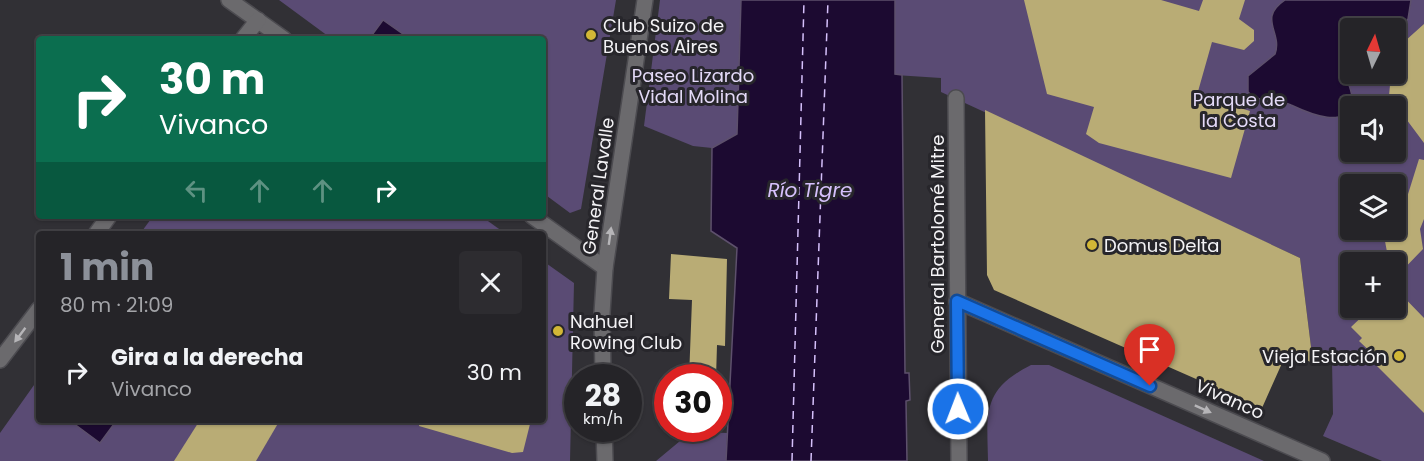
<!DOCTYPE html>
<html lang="es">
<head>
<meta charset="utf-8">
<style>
	body { margin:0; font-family:Poppins,sans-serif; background:#2d2c30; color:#f1f3f6; height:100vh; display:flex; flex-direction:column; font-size:22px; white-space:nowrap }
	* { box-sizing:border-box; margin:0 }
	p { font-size:20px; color:#a3a4a8 }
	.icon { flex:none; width:33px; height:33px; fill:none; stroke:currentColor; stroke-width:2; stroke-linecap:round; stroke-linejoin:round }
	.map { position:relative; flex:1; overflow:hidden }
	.side { position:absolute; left:36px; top:231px; width:510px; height:192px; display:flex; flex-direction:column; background:#252428; border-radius:6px; box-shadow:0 2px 4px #0004,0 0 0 2px #424145 }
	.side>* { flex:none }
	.hud { position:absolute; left:36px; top:36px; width:510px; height:183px; border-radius:6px; box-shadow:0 2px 4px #0004,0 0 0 2px #424145; background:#0b6e4f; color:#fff; overflow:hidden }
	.needle { width:39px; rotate:5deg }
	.fabs { position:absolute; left:1340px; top:18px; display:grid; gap:12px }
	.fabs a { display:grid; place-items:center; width:66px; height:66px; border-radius:6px; background:#252428; box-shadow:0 2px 4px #0004,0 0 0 2px #424145; font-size:30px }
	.speed { position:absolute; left:564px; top:364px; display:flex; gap:12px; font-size:30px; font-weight:700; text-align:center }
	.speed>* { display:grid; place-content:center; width:78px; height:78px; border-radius:50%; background:#252428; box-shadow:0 2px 4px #0004,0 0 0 2px #424145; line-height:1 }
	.speed small { font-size:15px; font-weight:400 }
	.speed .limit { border:9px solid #d22; background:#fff; color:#111 }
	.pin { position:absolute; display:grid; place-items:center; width:51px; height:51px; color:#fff; margin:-62px -26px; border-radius:50% 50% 50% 0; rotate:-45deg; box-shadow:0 0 6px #0007 }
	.pin .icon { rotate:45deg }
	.me { position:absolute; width:66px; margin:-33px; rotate:359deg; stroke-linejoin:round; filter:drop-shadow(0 0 4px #0008) }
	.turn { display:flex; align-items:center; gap:21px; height:126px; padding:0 24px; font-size:27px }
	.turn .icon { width:78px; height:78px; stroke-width:2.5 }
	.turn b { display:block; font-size:42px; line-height:51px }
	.lanes { display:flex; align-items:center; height:57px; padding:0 24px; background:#0003; justify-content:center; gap:30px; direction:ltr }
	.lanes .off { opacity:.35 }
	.round { display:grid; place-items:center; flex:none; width:63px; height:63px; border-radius:6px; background:#2d2c30 }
	.overview { display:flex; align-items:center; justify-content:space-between; height:102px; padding:0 24px }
	h1 { font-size:36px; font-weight:700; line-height:45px; color:#8c9099 }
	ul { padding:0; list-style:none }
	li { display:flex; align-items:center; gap:18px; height:78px; padding:0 24px }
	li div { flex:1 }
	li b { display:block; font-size:22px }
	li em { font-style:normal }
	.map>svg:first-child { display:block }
</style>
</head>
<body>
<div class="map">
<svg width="1424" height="461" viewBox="0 0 1424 461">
	<rect width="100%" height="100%" fill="#313035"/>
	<g fill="#5a4b74" fill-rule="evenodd">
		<polygon points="279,0 616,0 581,209 570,213 543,193 543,39 332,39"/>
		<polygon points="660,0 741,0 737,134 712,148 693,146 644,126"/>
		<path d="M895 0H1424V461H1382L1323 436 1333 414 1332 361 1313 363 1300 258 941 92V78L895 75ZM1350 28H1395V74H1350ZM1350 106H1395V152H1350ZM1350 184H1395V230H1350ZM1350 262H1395V308H1350Z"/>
		<polygon points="153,216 481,216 506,234 140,234"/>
		<polygon points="543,261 574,283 570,461 0,461 0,433 39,378 39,420 543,420"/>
		<path d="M1031 365H1049L1264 461H988C987 412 982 390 1031 365Z"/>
		<polygon points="682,431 727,433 726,461 656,461 680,441"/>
	</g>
	<g fill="#1c0a31" stroke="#5d506c" stroke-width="1.5">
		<polygon points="741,0 895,0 895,74 902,75 905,373 909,373 910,400 906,401 907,461 726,461 737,248 711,231 712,148 737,134"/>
		<path d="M1285 0H1411L1408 19 1395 35V28H1350C1350 39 1351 51 1350 61 1350 66 1347 70 1347 75 1347 83 1352 90 1352 98 1350 132 1308 113 1291 105 1277 98 1259 104 1248 92V76L1275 54C1283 32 1257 19 1285 0Z"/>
		<polygon points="383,20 410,39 369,39"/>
		<polygon points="69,420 117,420 100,443"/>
	</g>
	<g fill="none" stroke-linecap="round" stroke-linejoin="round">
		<g stroke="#d5c0fb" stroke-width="1.5" stroke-dasharray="8 6" stroke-linecap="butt">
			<polyline points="792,461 804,0"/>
			<polyline points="811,461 828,0"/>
		</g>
	</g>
	<g fill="#b9ac75">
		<polygon points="1024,0 1161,0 1199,11 1203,0 1245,0 1239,19 1254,30 1254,41 1244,50 1212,42 1197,95 1250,111 1231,178 1099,143 1086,134 1094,107 1047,94"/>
		<polygon points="1424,24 1424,143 1389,96 1391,74 1395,74 1395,50"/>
		<polygon points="985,110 1300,258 1313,363 1287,352 1262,408 994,290 987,275"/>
		<polygon points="1419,159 1424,160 1424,219 1420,229 1423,249 1395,278 1395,259 1388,257 1384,236 1395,230 1399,223"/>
		<polygon points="671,254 727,259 725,346 717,345 716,378 689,378 692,300 669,299"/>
		<polygon points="1395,288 1424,318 1424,413 1373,362 1377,358 1359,341 1362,338 1351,327 1371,308 1395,308"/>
		<polygon points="200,420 280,420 256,461 174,461"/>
		<polygon points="420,420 531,420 523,452 512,453 419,426"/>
	</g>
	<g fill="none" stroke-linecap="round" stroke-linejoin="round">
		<defs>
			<g id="minor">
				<polyline points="229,0 284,39"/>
				<polyline points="243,39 258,20"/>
				<polyline points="956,98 959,461"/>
				<polyline points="532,216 605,268"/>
				<polyline points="96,234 109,216"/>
				<polyline points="957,301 1322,461"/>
				<polyline points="0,360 39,309"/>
			</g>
			<g id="tertiary">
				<polyline points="603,378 602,313 605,268 645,0"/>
				<polyline points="604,429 605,461"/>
			</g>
		</defs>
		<use href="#minor" stroke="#4c4b50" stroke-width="18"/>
		<use href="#tertiary" stroke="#4c4b50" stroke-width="18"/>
		<use href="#minor" stroke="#6b6a6d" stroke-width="15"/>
		<use href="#tertiary" stroke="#6b6a6d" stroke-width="15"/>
	</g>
	<defs><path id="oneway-solid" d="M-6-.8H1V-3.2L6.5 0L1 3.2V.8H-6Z" transform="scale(1.5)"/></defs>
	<g fill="#b6b5b8">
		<use href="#oneway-solid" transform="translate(610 236) rotate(-82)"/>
		<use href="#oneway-solid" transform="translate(20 335) rotate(127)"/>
		<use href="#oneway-solid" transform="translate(1203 409) rotate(24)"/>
	</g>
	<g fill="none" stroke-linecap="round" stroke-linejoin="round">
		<defs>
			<polyline id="route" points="958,409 957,301 1150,386"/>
		</defs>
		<use href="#route" stroke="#114b97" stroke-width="15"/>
		<use href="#route" stroke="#1a73e8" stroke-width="10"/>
	</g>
	<g fill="#d2b736" stroke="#27262b" stroke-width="2">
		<circle cx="591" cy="35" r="6"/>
		<circle cx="1092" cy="245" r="6"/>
		<circle cx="558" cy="331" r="6"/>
		<circle cx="1399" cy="356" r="6"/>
	</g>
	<g text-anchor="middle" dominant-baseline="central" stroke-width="6" stroke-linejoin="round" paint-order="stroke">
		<g font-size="18" fill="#f4f3f6" stroke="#27262b" text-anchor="start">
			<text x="603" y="25">Club Suizo de<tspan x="603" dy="21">Buenos Aires</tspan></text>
			<text x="1104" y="245">Domus Delta</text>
			<text x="570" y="321">Nahuel<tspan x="570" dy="21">Rowing Club</tspan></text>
			<text x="1387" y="356" text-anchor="end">Vieja Estación</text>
		</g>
		<g font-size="18" fill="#e4daf8" stroke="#27262b">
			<text x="693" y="75">Paseo Lizardo<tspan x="693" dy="21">Vidal Molina</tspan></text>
			<text x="1239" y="99">Parque de<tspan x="1239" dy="21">la Costa</tspan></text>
		</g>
		<g font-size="18" fill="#f4f3f6" stroke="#27262b">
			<text transform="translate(598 186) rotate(-82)">General Lavalle</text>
			<text transform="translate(937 244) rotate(-90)">General Bartolomé Mitre</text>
			<text transform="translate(1230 399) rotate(24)">Vivanco</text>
		</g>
		<g font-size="20" font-style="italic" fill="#d5c0fb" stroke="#27262b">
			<text x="810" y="190">Río Tigre</text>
		</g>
	</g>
</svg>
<div class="fabs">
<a><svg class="needle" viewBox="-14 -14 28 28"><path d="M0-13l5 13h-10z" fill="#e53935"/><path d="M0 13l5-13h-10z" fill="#a3a4a8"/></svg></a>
<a><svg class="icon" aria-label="sound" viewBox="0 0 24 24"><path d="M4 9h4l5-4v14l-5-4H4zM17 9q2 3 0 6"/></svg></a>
<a><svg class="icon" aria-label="layers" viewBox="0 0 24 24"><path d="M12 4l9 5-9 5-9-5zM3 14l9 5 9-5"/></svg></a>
<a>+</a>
</div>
<div class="speed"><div>28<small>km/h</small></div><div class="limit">30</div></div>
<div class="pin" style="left:1150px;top:386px;background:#d93025"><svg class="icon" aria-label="arrive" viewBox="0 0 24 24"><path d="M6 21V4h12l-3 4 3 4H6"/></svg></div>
<svg class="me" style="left:958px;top:409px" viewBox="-20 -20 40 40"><circle r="17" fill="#1a73e8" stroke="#fff" stroke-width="3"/><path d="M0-11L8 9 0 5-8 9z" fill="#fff"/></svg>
<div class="hud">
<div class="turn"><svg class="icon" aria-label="right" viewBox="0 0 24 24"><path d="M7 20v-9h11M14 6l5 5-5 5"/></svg><div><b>30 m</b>Vivanco</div></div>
<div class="lanes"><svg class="icon off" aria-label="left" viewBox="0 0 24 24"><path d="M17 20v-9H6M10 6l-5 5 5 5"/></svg><svg class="icon off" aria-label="ahead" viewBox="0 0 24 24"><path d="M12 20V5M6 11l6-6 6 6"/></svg><svg class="icon off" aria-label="ahead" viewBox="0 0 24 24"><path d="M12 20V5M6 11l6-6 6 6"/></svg><svg class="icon" aria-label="right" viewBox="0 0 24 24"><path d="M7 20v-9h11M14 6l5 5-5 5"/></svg></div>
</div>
<section class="side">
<div class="overview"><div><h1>1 min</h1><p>80 m · 21:09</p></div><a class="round"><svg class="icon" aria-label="close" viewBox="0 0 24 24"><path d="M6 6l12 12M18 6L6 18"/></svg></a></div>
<ul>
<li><svg class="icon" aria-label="right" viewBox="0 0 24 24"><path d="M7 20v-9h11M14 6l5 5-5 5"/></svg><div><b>Gira a la derecha</b><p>Vivanco</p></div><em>30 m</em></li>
</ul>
</section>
</div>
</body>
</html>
